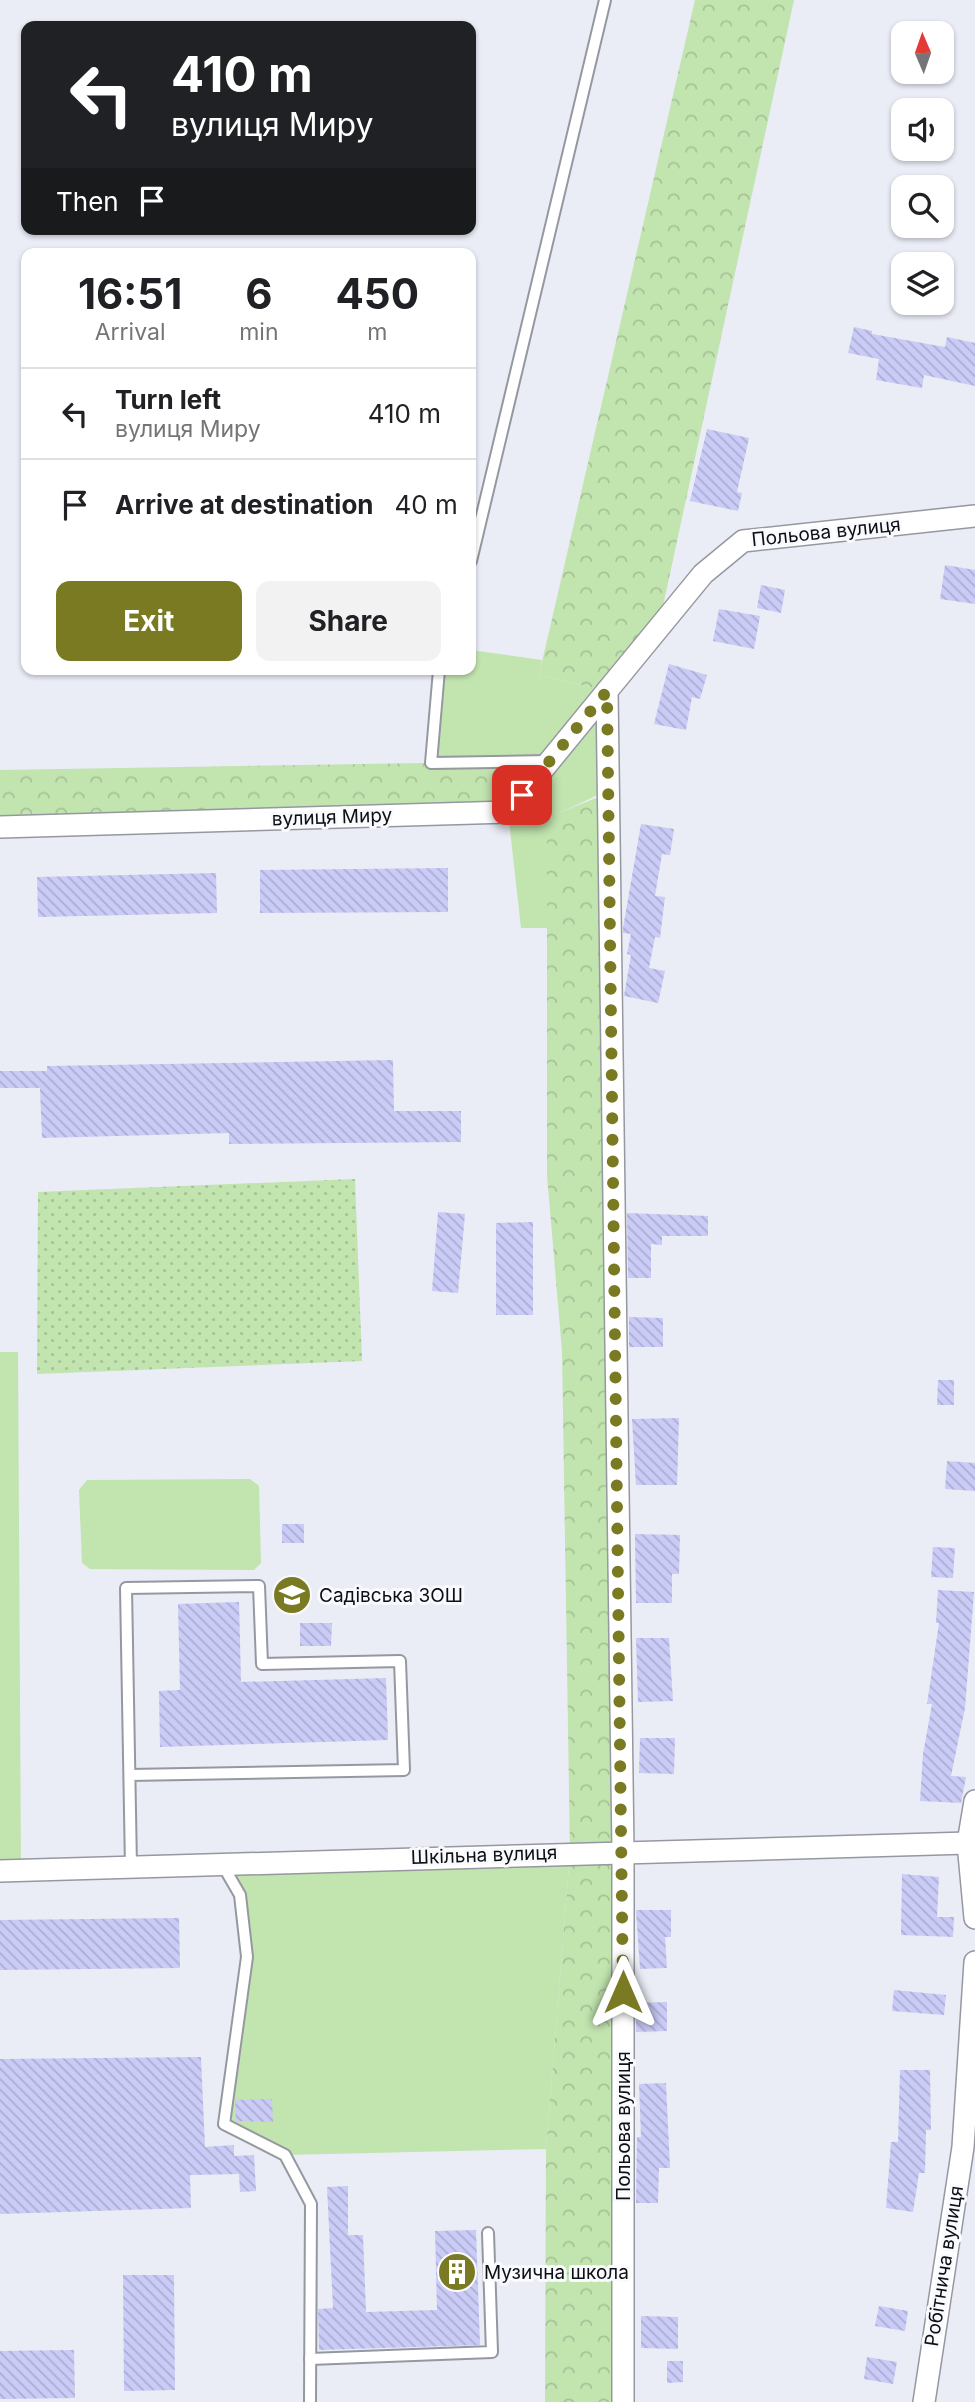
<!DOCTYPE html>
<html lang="en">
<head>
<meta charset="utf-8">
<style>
	body { margin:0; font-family:Inter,sans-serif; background:#f2f2f2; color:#202124; height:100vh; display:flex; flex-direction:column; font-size:26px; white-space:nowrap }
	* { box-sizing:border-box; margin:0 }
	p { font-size:23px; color:#757577 }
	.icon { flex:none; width:38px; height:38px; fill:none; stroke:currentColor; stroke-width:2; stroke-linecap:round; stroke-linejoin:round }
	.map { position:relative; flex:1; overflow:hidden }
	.sheet { position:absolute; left:21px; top:248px; width:455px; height:427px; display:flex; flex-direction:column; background:#fff; border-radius:14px; box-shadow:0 2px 5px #0004 }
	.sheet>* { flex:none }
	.top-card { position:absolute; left:21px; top:21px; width:455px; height:214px; border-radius:14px; box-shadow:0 2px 5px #0004; background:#202124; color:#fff; overflow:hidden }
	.needle { width:46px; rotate:358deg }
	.buttons { position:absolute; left:891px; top:21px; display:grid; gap:14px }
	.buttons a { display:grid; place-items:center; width:63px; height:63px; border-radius:14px; background:#fff; box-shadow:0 2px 5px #0004; font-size:35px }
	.pin { position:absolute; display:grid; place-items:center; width:60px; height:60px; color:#fff; margin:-30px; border-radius:14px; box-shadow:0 4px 10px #0006 }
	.me { position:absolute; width:77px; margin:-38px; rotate:0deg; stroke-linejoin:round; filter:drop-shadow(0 0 5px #0008) }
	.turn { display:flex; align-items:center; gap:24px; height:147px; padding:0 35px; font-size:32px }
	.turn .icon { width:91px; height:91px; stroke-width:2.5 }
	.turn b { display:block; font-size:49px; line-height:60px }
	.then { display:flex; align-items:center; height:66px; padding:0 35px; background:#0003; gap:14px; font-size:26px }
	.eta { display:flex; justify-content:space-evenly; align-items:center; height:119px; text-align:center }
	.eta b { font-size:42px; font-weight:700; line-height:49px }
	.action { display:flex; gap:14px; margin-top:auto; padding:14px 35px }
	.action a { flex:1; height:80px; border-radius:14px; background:#7a7a22; color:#fff; font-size:28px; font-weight:700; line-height:80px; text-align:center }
	.action a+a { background:#f2f2f2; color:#202124 }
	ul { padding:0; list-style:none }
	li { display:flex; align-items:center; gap:21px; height:91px; padding:0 35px; border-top:2px solid #e0e0e0 }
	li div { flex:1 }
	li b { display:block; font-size:26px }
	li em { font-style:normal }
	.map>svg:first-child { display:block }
</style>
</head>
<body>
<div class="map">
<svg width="975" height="2402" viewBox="0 0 975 2402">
	<defs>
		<pattern id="forest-crowns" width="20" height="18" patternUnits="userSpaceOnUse" patternTransform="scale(1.75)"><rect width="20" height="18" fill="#c2e4af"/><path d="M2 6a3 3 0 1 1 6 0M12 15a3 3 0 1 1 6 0" fill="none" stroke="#a6c296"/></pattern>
		<pattern id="garden-dots" width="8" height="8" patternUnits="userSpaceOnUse" patternTransform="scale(1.75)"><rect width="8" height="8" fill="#c2e4af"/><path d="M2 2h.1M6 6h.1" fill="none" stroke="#a6c296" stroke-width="1.8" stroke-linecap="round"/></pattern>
		<pattern id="building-back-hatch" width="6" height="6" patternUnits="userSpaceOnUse" patternTransform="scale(1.75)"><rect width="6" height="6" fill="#cacbf6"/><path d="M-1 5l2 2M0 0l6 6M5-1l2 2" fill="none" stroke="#acadd2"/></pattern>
	</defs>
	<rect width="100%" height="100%" fill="#eaecf6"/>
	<g fill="#c2e4af">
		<polygon points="471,650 542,660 539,675 607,691 604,792 547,819 547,928 521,928 508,812 432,763 439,670 471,670"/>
		<polygon points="0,1352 18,1352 21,1870 0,1871"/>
		<polygon points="250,1479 259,1486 261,1563 254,1570 90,1569 82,1563 79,1490 87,1480"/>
		<polygon points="570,1853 546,2149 285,2155 224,2124 247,1957 240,1895 222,1864"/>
	</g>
	<g fill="url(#forest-crowns)">
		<polygon points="695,0 794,0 658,629 607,691 539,675"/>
		<polygon points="549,761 508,812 0,827 0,770"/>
		<polygon points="608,793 623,2402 545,2402 546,2149 570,1853 562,1351 547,1175 547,818"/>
	</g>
	<polygon fill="url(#garden-dots)" points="355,1179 362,1361 37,1374 38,1192"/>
	<g fill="url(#building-back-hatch)">
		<polygon points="854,327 872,331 872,334 945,347 947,337 975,343 975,386 924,375 922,388 876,380 879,359 848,353"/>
		<polygon points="707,429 749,438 737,492 742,493 738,511 690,501"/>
		<polygon points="945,565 975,570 975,604 940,599"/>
		<polygon points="761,585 785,590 781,613 757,608"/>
		<polygon points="719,609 760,616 754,649 713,641"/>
		<polygon points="669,664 707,675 700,699 692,697 686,730 654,724"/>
		<polygon points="641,824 674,829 670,855 662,854 655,896 665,897 660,938 655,937 649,968 665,971 658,1003 624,996 631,955 627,954 631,934 623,933 623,928"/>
		<polygon points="448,868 448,912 260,913 260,870"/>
		<polygon points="216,873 217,913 38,917 37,877"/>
		<polygon points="393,1060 394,1111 461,1111 461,1142 229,1144 229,1133 42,1138 40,1088 0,1088 0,1071 47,1071 47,1066"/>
		<polygon points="438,1212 465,1214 458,1293 432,1291"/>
		<polygon points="627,1213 708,1216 708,1236 662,1236 662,1245 651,1244 651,1278 628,1278"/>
		<polygon points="533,1222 533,1315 496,1315 496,1223"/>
		<polygon points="629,1317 663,1318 663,1347 629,1347"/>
		<polygon points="938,1380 954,1380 954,1405 937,1405"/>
		<polygon points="679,1418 677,1485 636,1485 632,1419"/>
		<polygon points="947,1461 975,1463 975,1491 945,1489"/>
		<rect x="282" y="1524" width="22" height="19"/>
		<polygon points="635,1534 680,1535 679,1574 672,1574 672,1603 636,1603"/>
		<polygon points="933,1547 955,1548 953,1578 931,1577"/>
		<polygon points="938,1590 974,1592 965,1708 951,1776 966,1777 961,1803 920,1801 923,1754 932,1704 927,1704 939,1623 936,1623"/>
		<polygon points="239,1602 241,1682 386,1678 388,1740 160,1747 159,1691 180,1690 178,1604"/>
		<polygon points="300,1623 332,1623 331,1646 300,1646"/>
		<polygon points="636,1638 669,1638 673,1701 638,1702"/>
		<polygon points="640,1738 675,1738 674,1774 639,1773"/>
		<polygon points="902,1874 939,1877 937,1917 954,1917 953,1937 901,1935"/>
		<polygon points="636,1910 671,1910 671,1937 665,1937 667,1968 640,1969"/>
		<polygon points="179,1918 180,1968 0,1970 0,1920"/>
		<polygon points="894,1990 946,1995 944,2015 892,2011"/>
		<polygon points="667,2002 667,2031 636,2032 636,2003"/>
		<polygon points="201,2057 205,2147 234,2145 234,2156 254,2155 256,2191 240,2192 239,2174 190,2175 191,2208 0,2214 0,2059"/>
		<polygon points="900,2070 930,2070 931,2130 926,2130 925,2173 919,2173 913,2212 886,2208 891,2142 898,2142"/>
		<polygon points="666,2083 670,2168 659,2168 658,2203 636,2203 637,2137 641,2137 639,2084"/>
		<polygon points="272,2099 273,2122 236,2121 235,2100"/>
		<polygon points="348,2186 348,2235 363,2235 366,2312 437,2310 435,2231 476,2230 480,2345 319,2350 318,2309 333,2308 327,2187"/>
		<polygon points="123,2275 174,2275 175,2390 124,2391"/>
		<polygon points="879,2306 908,2311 905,2331 875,2326"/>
		<polygon points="641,2316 678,2317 678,2349 641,2348"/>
		<polygon points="74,2350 75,2398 0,2399 0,2351"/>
		<polygon points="867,2357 897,2362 893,2384 864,2379"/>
		<polygon points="667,2361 683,2361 683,2382 667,2383"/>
	</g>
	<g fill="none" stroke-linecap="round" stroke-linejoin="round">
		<defs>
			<g id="lane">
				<polyline points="471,561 605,0"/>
				<polyline points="439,670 431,763 549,761"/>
				<polyline points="130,1775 404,1770 400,1661 262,1664 259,1586 126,1588 131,1867"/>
				<polyline points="222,1864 240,1895 247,1957 224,2124 285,2155 311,2204 310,2402"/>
				<polyline points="310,2359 492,2352 488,2233"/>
			</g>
			<g id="street">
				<polyline points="0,827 508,812 607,691"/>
				<polyline points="975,1801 968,1843 975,1918"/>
				<polyline points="0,1871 968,1843"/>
				<polyline points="623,2402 623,1852 607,691 703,574 743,541 975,516"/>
				<polyline points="924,2402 963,2147 975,1962"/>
			</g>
		</defs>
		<use href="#lane" stroke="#9698a1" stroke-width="14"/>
		<use href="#street" stroke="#9698a1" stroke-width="24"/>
		<use href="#lane" stroke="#fff" stroke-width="10"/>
		<use href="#street" stroke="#fff" stroke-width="21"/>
	</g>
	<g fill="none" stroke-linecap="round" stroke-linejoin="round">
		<polyline stroke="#7a7a22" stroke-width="12" stroke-dasharray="0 21.6" points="522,795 607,691 623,1992"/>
	</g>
	<defs>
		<symbol id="school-disc" viewBox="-11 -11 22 22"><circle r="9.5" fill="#7a7a22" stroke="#f9fafe"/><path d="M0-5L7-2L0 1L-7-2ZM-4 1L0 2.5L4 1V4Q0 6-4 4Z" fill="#fff"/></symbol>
		<symbol id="building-disc" viewBox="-11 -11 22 22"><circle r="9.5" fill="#7a7a22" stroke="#f9fafe"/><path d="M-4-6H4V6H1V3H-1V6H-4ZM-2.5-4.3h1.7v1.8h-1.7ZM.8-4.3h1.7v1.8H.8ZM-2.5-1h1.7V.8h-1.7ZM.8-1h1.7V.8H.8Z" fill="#fff"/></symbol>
	</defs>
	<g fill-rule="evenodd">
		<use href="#school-disc" x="270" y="1573" width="44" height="44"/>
		<use href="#building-disc" x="435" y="2250" width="44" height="44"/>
	</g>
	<g text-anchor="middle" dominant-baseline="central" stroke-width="6" stroke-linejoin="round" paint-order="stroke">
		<g font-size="19" fill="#0e0f12" stroke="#f9fafe">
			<text transform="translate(826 532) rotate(-6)">Польова вулиця</text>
			<text transform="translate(332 817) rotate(-2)">вулиця Миру</text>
			<text transform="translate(484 1855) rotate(-2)">Шкільна вулиця</text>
			<text transform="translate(623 2126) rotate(-90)">Польова вулиця</text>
			<text transform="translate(944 2266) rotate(-81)">Робітнича вулиця</text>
		</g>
		<g font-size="19" fill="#0e0f12" stroke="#f9fafe" text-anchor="start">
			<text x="319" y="1595">Садівська ЗОШ</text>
			<text x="484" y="2272">Музична школа</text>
		</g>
	</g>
</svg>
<div class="buttons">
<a><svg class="needle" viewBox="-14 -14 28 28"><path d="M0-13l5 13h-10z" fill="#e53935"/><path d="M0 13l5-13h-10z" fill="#757577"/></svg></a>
<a><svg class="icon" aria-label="sound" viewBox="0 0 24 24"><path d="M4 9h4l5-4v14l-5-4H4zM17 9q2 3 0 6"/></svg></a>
<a><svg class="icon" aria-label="search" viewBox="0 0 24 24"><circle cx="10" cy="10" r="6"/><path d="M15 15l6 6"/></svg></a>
<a><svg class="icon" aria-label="layers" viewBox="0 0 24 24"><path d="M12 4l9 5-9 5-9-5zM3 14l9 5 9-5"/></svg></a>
</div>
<div class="pin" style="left:522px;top:795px;background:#d93025"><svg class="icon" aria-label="arrive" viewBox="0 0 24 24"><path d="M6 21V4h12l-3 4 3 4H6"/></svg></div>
<svg class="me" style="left:623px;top:1992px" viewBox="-20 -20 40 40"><path d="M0-17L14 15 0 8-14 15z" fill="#7a7a22" stroke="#fff" stroke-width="4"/></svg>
<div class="top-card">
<div class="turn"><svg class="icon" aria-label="left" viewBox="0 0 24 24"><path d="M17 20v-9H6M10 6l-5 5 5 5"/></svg><div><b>410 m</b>вулиця Миру</div></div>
<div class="then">Then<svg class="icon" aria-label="arrive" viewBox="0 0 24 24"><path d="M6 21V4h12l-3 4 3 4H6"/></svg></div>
</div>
<section class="sheet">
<div class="eta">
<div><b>16:51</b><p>Arrival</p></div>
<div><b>6</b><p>min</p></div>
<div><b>450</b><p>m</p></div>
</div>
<ul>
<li><svg class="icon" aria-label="left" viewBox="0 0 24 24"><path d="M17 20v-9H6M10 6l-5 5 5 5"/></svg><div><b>Turn left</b><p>вулиця Миру</p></div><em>410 m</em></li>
<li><svg class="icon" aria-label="arrive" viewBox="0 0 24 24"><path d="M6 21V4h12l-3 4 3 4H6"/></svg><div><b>Arrive at destination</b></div><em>40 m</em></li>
</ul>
<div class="action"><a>Exit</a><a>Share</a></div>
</section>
</div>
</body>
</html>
